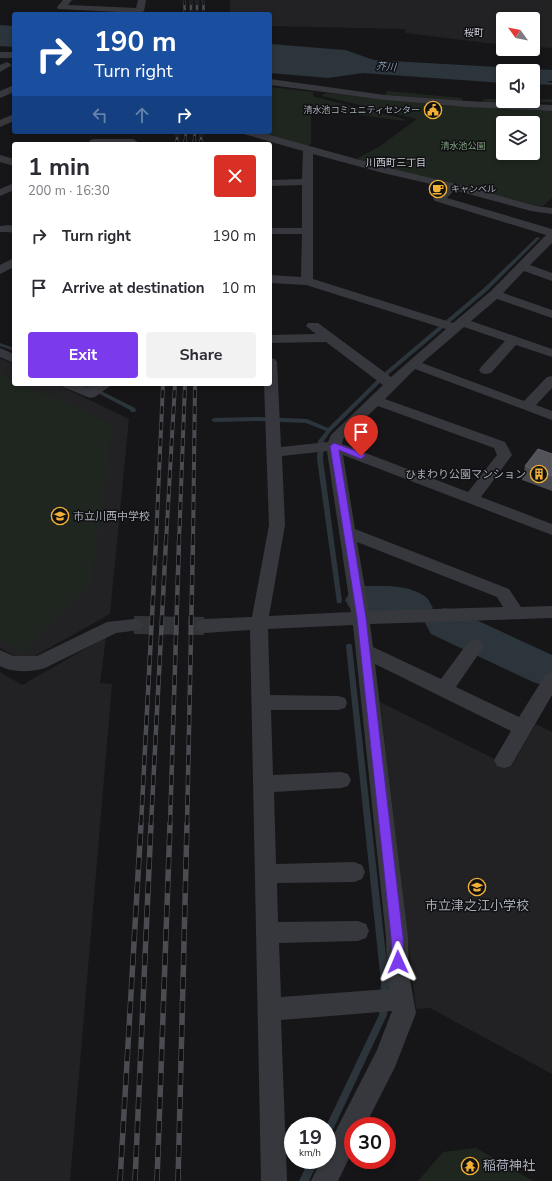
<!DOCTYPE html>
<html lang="en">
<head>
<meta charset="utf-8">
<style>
	body { margin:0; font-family:"Nunito Sans","Noto Sans JP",sans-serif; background:#f2f2f3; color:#2b2b33; height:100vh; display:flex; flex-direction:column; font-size:15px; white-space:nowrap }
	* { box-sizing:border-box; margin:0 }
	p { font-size:13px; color:#7c7c81 }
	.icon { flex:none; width:22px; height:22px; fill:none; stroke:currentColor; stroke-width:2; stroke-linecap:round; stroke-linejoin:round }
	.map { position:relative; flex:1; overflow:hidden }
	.drawer { position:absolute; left:12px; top:142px; width:260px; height:244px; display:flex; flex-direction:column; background:#fff; border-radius:4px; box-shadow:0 2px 6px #0003 }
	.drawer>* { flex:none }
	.hud { position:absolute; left:12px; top:12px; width:260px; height:122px; border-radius:4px; box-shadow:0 2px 6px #0003; background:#1a4fa0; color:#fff; overflow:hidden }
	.needle { width:26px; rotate:303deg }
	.tools { position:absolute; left:496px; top:12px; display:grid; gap:8px }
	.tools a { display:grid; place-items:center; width:44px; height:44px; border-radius:4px; background:#fff; box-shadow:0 2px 6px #0003; font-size:20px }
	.speed { position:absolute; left:284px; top:1117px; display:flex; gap:8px; font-size:20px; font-weight:700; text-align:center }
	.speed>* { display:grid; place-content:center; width:52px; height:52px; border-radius:50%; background:#fff; box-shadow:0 2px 6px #0003; line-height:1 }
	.speed small { font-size:10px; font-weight:400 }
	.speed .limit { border:6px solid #d22; background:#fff; color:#111 }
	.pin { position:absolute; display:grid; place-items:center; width:34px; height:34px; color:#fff; margin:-41px -17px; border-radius:50% 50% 50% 0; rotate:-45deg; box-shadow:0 0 4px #0007 }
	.pin .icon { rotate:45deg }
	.me { position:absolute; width:44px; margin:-22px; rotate:359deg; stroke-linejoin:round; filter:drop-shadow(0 0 3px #0008) }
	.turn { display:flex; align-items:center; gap:14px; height:84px; padding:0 16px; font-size:18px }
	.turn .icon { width:52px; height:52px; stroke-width:2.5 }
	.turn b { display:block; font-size:28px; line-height:34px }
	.lanes { display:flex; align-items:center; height:38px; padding:0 16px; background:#0003; justify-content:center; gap:20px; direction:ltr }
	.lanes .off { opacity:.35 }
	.round { display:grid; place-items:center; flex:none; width:42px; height:42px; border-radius:4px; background:#f2f2f3 }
	.summary { display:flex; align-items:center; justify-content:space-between; height:68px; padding:0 16px }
	h1 { font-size:24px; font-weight:700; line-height:30px }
	.button { display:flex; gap:8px; margin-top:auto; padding:8px 16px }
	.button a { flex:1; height:46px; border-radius:4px; background:#7c3aed; color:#fff; font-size:16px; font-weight:700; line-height:46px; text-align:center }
	.button a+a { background:#f2f2f3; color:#2b2b33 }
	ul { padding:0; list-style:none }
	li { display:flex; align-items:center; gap:12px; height:52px; padding:0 16px }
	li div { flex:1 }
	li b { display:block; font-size:15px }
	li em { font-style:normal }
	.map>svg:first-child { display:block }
</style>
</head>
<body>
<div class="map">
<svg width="552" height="1181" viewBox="0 0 552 1181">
	<rect width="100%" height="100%" fill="#161618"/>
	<g fill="#222225">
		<polygon points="230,0 552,0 552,48 533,47 533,19 503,19 503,45 406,33 405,29 270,26 270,14 230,14"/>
		<polygon points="0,358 14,364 14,384 56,384 129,419 110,614 35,656 16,657 0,648"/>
		<polygon points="106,637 100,683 112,684 70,1181 0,1181 0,672 22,685"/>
		<polygon points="380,702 511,767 536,724 552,732 552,1074 430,1008 416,1009"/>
	</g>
	<g fill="#1e261f" fill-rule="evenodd">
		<polygon points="270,87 313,92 313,95 315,97 404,119 404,121 311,108 311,144 308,146 255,132 270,132"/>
		<polygon points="387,91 462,98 462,101 385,95"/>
		<path d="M325 93 440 105 552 111V198L543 206H537L359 161 358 158 380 146 417 119 322 96ZM503 123H533V153H503Z"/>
		<polygon points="483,99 503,99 503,101 552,99 552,102 484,103"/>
		<polygon points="0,373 14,379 14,384 24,384 112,426 91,583 22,652 0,640"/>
		<polygon points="476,1148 533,1181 418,1181 443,1152"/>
	</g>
	<g fill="#2c353c">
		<polygon points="0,25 14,26 14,47 0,46"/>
		<polygon points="270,44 345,50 374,60 552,70 552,81 546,81 552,83 552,85 533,84 533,71 503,71 503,83 363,73 328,78 270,73"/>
	</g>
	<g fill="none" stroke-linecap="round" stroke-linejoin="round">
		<g fill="#2c353c" fill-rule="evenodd">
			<polygon points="537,237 540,238 487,291 389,374 331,431 324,441 323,459 342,601 341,603 337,603 317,459 318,441 326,431 306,423 259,421 214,422 211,420 214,418 259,417 307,419 328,428 385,372 483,289"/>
			<polygon points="0,343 14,348 14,351 0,346"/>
			<polygon points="81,384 87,384 135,408 136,411 135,412 131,412 130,410"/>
			<polygon points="347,644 351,644 352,646 389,983 387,1015 330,1136 327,1137 327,1126 326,1126 379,1015 381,983 346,646"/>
			<polygon points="309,1160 319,1160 309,1181 299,1181"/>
		</g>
		<g fill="#2c353c" fill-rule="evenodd">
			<path d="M365 586C385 586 409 584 426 597 429 600 431 605 433 608L427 618 413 622 391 614H365L351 610 345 600 351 590Z"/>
			<polygon points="445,608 459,612 552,655 552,686 548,687 533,682 431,634 425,623 431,612"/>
		</g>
		<polyline stroke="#333438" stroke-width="18" stroke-dasharray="18 9" stroke-linecap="butt" points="134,625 204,626"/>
		<g fill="#37383d" fill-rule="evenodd">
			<polygon points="63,0 72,0 68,5 136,8 138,0 146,0 144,11 140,13 58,9 57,7"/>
			<rect x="0" y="52" width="14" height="6"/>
			<polygon points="7,62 12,65 0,72 0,65"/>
			<polygon points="270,79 385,95 467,101 552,105 552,111 467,107 385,100 270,85"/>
			<polygon points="14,85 14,92 0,98 0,91"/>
			<polygon points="14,114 14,121 0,127 0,120"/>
			<path d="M243 132H259L389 168 456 184 536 206 552 208V214L531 211 454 190 447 198 552 229V243L530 265 552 273V281L524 271 503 293 552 310V318L497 299 471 321 552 349V357L516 345 491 373 486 374 481 373 479 370 481 367 505 341 464 327 422 363 524 401 547 377 552 376V388L536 405 552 411V420L415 369 385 399 505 442 512 455 481 497 552 524V535L343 455 355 529 509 589 521 607 552 606V618L370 624 373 647 441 679 469 641 475 639 481 641 484 646 456 687 519 717 546 674 552 672V695L511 766 504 768 497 766 494 760 511 731 375 664 408 937 409 974 416 1013 395 1067 365 1126H353V1150L338 1181H311L321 1160H327V1148L377 1050 392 1011 281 1020 287 1181H261L250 630 204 633 198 631 195 626 198 621 204 619 252 617 269 525 264 384H270V358L275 359 277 362 281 447 328 442 331 435 383 385 326 342 270 343V335L316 334 306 326 308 323H318L391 377 446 329 306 285 270 283V275L301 277 302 234H270V228H302V185L270 186V180L302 179 303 151 244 134ZM313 154 383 173 444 187 433 199 435 201 546 235 491 291 453 323 313 279ZM378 406 494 448 497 455 468 492 342 444 343 439ZM327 451 351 612 269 616 285 525 282 456ZM357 542 497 597 503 607 369 611ZM353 625 386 937 387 974 389 989 281 997 279 943 358 941 366 938 369 931 366 924 358 921 278 922 277 883 354 882 362 879 365 872 362 865 354 862 276 864 274 792 341 788 348 786 351 780 348 774 341 772 273 775 271 710H338L345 708 347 703 345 698 338 696 270 695 268 629Z"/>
			<polygon points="94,139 133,139 138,142 137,144 90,144 89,142 90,140"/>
			<polygon points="0,155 14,159 14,166 0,162"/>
			<polygon points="14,183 14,190 0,196 0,189"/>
			<polygon points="9,225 14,226 14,233 8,232 0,232 0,226"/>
			<polygon points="14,258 14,267 0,274 0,265"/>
			<polygon points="0,348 14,354 14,363 0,357"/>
			<polygon points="61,384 79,384 89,388 96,384 110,384 110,386 95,397 90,398 63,387"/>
			<path d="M134 619 140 620 143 625 140 630 116 633 45 668C33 672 12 673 0 666V650L13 656H37L107 622Z"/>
		</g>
		<defs>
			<g id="rail-far4">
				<polyline points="184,0 185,14"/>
				<polyline points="191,0 191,14"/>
				<polyline points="197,0 197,14"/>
				<polyline points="203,0 204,14"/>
				<polyline points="177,132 177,141"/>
				<polyline points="201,132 201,141"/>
				<polyline points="185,141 186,132"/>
				<polyline points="194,141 195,132"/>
			</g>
			<g id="rail-far3">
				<polyline points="177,140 177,144"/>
				<polyline points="201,140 201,144"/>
				<polyline points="185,144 185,140"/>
				<polyline points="194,144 194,140"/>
			</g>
			<g id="rail-far2">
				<polyline points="156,542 163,384"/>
				<polyline points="166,542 175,384"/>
				<polyline points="179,542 185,384"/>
				<polyline points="193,542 195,384"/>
			</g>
			<g id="rail-far1">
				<polyline points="141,825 156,541"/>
				<polyline points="151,825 166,541"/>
				<polyline points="170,825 179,541"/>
				<polyline points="187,825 193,541"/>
			</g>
			<g id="rail">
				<polyline points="120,1181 141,824"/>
				<polyline points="135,1181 151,824"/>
				<polyline points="157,1181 170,824"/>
				<polyline points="178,1181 187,824"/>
			</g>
		</defs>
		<use href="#rail-far4" stroke="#4a4c52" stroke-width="2.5"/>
		<use href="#rail-far3" stroke="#4a4c52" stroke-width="3"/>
		<use href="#rail-far2" stroke="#4a4c52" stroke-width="4"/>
		<use href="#rail-far1" stroke="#4a4c52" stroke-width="4.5"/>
		<use href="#rail" stroke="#4a4c52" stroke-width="5.5"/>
		<use href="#rail-far4" stroke="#111113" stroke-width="1.5" stroke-dasharray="5" stroke-linecap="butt"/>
		<use href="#rail-far3" stroke="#111113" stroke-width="2" stroke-dasharray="6" stroke-linecap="butt"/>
		<use href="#rail-far2" stroke="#111113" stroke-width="2.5" stroke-dasharray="8" stroke-linecap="butt"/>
		<use href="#rail-far1" stroke="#111113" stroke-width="3" stroke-dasharray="10" stroke-linecap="butt"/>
		<use href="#rail" stroke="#111113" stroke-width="4" stroke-dasharray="12" stroke-linecap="butt"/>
	</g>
	<polygon fill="#47494d" points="552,454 552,491 522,480 525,466"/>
	<polygon fill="#525359" stroke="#5f6168" points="538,449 552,454 552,476 525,466"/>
	<polygon fill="#7c3aed" stroke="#51269a" points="334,443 364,454 365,456 361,459 339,450 366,618 403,937 404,962 402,966 398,967 393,966 392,962 391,937 357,618 330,446"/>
	<defs>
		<symbol id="civic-ring" viewBox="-11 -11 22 22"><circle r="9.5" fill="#111113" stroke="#f2b134" stroke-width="1.5"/><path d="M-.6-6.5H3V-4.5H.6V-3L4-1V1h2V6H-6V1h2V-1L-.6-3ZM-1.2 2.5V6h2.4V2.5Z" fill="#f2b134"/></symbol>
		<symbol id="cafe-ring" viewBox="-11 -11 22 22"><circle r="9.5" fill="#111113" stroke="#f2b134" stroke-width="1.5"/><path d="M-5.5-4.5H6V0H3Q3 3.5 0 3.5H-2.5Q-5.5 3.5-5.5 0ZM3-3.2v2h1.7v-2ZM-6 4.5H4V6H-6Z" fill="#f2b134"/></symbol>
		<symbol id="building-ring" viewBox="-11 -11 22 22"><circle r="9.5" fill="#111113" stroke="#f2b134" stroke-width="1.5"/><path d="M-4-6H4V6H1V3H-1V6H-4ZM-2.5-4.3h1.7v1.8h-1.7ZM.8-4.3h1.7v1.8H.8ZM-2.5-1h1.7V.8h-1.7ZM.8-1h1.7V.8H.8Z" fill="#f2b134"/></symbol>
		<symbol id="school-ring" viewBox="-11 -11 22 22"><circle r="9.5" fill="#111113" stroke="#f2b134" stroke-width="1.5"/><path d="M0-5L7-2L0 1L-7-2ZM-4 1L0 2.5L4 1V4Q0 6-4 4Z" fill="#f2b134"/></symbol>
		<symbol id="temple-ring" viewBox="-11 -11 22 22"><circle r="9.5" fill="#111113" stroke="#f2b134" stroke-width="1.5"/><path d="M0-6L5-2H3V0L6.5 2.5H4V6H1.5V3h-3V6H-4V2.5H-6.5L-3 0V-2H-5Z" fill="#f2b134"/></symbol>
	</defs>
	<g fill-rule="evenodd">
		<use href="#civic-ring" x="423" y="100" width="20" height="20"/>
		<use href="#cafe-ring" x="428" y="179" width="20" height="20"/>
		<use href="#building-ring" x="529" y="464" width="20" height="20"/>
		<use href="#school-ring" x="50" y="506" width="20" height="20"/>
		<use href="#school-ring" x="467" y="877" width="20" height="20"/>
		<use href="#temple-ring" x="460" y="1156" width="20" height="20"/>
	</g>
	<g text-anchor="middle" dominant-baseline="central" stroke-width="3" stroke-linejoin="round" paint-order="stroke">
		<g font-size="9" fill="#a8adb8" stroke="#111113" text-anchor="end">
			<text x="420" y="110">清水池コミュニティセンター</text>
			<text x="451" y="189" text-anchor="start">キャンベル</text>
		</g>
		<g font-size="9" fill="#7fa381" stroke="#111113">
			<text x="463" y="146">清水池公園</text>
		</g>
		<g font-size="10" fill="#c9ccd4" stroke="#111113">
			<text x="474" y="33">桜町</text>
			<text x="396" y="163">川西町三丁目</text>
		</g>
		<g font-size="10" font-style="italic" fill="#7f9bb3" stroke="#111113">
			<text transform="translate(386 67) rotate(4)">芥川</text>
		</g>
		<g font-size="11" fill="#a8adb8" stroke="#111113" text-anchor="end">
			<text x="526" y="474">ひまわり公園マンション</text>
			<text x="73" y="516" text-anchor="start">市立川西中学校</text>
		</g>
		<g font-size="13" fill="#a8adb8" stroke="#111113">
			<text x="477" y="906">市立津之江小学校</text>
			<text x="483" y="1166" text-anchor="start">稲荷神社</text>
		</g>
	</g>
</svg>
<div class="tools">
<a><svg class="needle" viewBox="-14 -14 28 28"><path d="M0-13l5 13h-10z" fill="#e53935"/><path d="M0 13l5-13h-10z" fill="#7c7c81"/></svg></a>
<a><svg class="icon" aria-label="sound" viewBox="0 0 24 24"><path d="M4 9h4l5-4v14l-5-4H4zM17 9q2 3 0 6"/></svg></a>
<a><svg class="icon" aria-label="layers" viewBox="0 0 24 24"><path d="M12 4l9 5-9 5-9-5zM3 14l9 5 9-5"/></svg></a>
</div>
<div class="speed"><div>19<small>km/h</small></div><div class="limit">30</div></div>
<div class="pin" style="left:361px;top:456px;background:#d93025"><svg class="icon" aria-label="arrive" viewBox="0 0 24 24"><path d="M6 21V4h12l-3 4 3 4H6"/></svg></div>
<svg class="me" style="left:398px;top:962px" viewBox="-20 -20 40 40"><path d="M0-17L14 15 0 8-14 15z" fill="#7c3aed" stroke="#fff" stroke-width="4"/></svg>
<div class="hud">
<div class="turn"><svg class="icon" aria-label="right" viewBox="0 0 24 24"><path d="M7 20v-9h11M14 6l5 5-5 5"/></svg><div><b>190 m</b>Turn right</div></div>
<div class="lanes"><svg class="icon off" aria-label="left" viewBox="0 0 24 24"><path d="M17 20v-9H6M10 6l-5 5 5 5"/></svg><svg class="icon off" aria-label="ahead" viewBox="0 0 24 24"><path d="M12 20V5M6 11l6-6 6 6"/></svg><svg class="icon" aria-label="right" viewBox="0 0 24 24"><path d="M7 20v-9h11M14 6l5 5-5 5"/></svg></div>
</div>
<section class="drawer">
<div class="summary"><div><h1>1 min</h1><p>200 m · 16:30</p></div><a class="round" style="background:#d93025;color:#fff"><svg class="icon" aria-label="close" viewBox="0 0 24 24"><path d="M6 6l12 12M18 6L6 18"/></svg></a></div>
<ul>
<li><svg class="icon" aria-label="right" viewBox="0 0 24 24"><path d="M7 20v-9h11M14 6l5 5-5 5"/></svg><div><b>Turn right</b></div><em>190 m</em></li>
<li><svg class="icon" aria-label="arrive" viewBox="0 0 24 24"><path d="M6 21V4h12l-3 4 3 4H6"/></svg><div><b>Arrive at destination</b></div><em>10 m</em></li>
</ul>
<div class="button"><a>Exit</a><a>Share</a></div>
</section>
</div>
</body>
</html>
